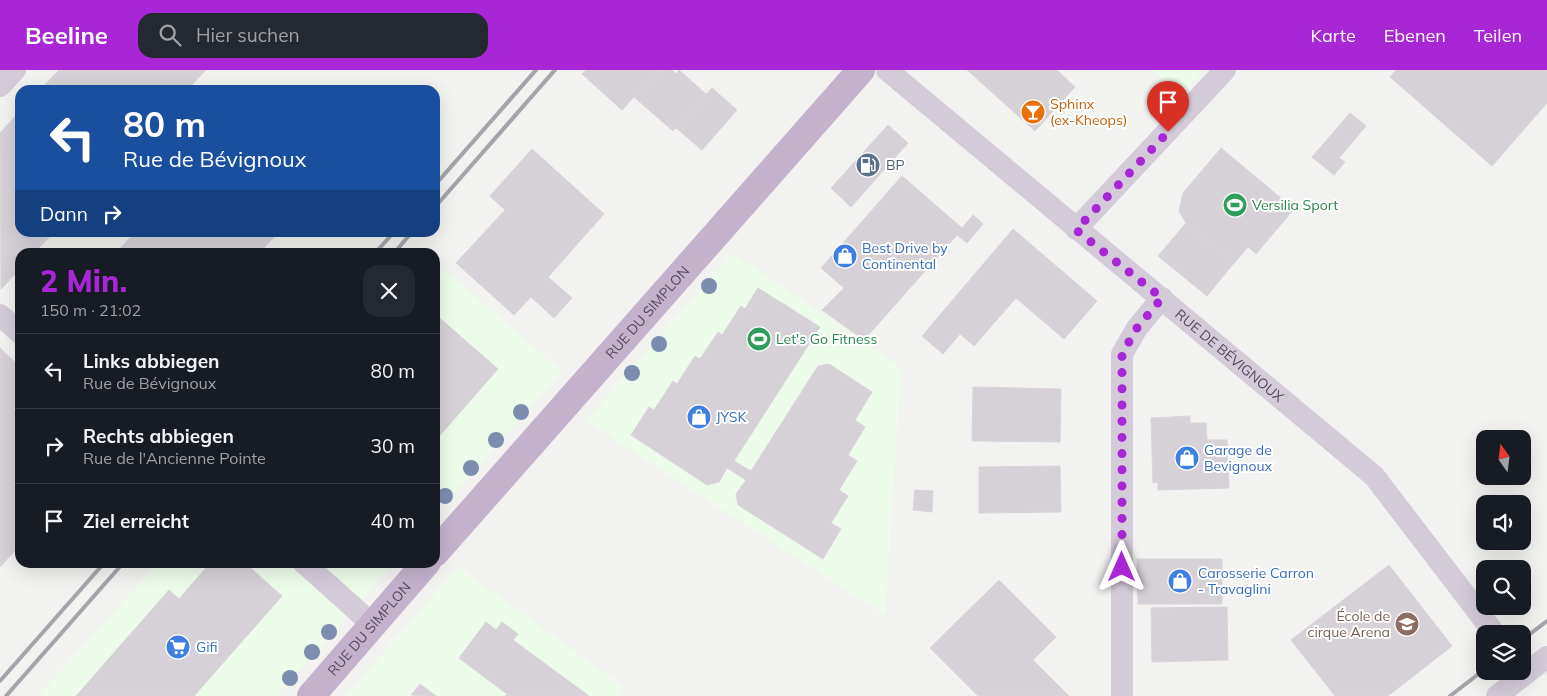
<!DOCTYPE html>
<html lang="de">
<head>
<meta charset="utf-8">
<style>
	body { margin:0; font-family:Mulish,sans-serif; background:#242831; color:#f1f3f6; height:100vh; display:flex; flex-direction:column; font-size:19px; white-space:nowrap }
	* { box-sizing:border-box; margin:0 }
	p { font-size:16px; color:#9ea1a6 }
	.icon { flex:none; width:28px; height:28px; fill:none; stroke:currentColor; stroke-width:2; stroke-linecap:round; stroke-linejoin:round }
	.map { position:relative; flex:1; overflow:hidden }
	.side { position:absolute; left:15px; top:178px; width:425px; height:320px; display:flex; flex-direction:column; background:#171b24; border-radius:15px; box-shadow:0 5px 20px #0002 }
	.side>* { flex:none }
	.hud { position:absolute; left:15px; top:15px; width:425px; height:152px; border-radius:15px; box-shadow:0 5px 20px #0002; background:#1a4fa0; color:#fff; overflow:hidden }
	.needle { width:32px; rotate:346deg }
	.fabs { position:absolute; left:1476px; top:360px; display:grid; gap:10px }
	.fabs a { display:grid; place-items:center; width:55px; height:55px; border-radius:10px; background:#171b24; box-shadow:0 5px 20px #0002; font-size:25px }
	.pin { position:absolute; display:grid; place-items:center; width:42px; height:42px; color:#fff; margin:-51px -21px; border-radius:50% 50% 50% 0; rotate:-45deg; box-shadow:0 0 5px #0007 }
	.pin .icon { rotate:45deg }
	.me { position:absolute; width:55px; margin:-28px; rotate:0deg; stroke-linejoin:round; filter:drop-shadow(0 0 4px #0008) }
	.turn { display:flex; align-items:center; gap:18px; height:105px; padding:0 25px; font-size:22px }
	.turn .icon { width:65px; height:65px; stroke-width:2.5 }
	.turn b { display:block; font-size:35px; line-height:42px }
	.then { display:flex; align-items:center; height:48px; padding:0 25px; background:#0003; gap:10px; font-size:19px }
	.round { display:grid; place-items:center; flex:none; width:52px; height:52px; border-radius:15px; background:#242831 }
	.head { display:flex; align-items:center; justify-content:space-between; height:85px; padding:0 25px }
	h1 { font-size:30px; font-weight:800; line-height:38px; color:#a926d6 }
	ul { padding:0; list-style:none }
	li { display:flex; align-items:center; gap:15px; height:75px; padding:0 25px; border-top:1px solid #363941 }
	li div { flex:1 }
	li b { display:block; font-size:19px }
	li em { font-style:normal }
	header { display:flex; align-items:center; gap:30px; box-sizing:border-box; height:70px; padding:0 25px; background:#a926d6; color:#fff }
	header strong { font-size:24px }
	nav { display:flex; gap:28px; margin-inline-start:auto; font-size:18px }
	.search { width:350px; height:45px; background:#242831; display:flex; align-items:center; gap:12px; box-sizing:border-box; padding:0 18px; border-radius:15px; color:#9ea1a6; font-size:19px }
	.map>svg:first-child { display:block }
</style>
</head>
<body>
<header>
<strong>Beeline</strong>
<div class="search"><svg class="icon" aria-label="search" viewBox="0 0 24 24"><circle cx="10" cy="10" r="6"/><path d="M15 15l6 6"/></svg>Hier suchen</div>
<nav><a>Karte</a><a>Ebenen</a><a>Teilen</a></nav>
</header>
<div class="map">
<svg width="1547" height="626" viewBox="0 0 1547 626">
	<rect width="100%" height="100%" fill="#f2f2f0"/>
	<g fill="#edfbeb">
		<polygon points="1153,0 1204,0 1181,26"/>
		<polygon points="733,183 901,298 885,545 586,351"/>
		<polygon points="435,192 562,301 435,445"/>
		<polygon points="158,493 394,493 277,626 38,626"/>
		<polygon points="458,497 624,617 618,626 346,626"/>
	</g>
	<g fill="#d6d0d7" stroke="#dad4db">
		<polygon points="59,0 206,0 187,20 40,20"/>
		<polygon points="586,0 659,0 622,40 582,4"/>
		<polygon points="659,0 672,0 676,4 679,0 706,24 673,61 634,27"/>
		<polygon points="967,0 1057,0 1075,17 1035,61"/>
		<polygon points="1396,0 1547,0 1547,33 1492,96 1390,7"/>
		<polygon points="712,18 737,40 702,80 676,58"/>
		<polygon points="20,41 20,162 54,162 35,182 20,182 20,199 1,219 0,63"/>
		<polygon points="1350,43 1366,56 1339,88 1345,92 1334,105 1312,87"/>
		<polygon points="888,55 908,73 851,137 831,118"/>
		<polygon points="1221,78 1294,139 1256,184 1248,177 1234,193 1186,153 1179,141 1183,123"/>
		<polygon points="532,79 604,144 548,207 572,228 554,248 531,227 514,245 456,193 505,140 490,126"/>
		<polygon points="902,106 962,158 973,145 983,154 967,173 957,165 864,270 822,240 844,218 821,198"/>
		<polygon points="1186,153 1234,193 1207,226 1158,186"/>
		<polygon points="1013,159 1097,231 1064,269 1016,228 974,276 960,264 943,284 922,266"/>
		<polygon points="135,162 274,162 276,165 260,182 117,182"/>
		<polygon points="758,218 820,257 734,391 751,401 818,296 829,294 872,322 855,350 865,357 848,385 857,391 839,420 848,426 831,453 841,459 823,489 738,435 736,424 746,410 727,398 719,412 707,415 631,365 649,337 654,340 673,311 677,314 695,286 700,289 718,262 722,265 741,236 745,239"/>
		<polygon points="435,244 498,299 435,371"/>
		<polygon points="0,278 20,297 20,475 0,497"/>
		<polygon points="973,317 1061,319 1060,372 972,371"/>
		<polygon points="1190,346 1190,353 1206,353 1207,370 1227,370 1229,418 1158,420 1158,412 1153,413 1151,348"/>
		<polygon points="1060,396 1061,442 979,443 979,397"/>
		<polygon points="915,420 933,421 932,442 913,440"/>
		<polygon points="1137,489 1222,489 1222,534 1138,534"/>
		<polygon points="211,492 244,492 282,526 194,626 76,626 169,520 179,529"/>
		<polygon points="1389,495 1452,576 1388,626 1335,626 1291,570"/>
		<polygon points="999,510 1056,567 1033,590 1069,626 978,626 930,578"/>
		<polygon points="1227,537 1228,590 1152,592 1151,538"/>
		<polygon points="486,552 496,560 502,552 518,564 513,570 589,626 505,626 507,624 459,588"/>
		<polygon points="420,614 436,626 411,625"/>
	</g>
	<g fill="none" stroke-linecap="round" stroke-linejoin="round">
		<g stroke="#d4cbd9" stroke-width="22">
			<path id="s1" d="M887 0 1374 406 1495 564"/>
			<polyline points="0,16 15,0"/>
			<polyline points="1076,159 1225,0"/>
			<polyline points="0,245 20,263"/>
			<polyline points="303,492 373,555"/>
			<polyline points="1122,626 1122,284 1137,258 1162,228"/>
			<polyline points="1497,626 1547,587"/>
		</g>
		<g stroke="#c4b2cd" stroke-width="28">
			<path id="s2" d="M435 483 861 0"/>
			<path id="s3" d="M311 626 427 492"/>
		</g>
		<g stroke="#a8a2ab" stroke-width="4">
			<polyline points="435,115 536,0"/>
			<polyline points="435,137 555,0"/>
			<polyline points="376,182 394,162"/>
			<polyline points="395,182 412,162"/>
			<polyline points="1522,570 1547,551"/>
			<polyline points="0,611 105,492"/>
			<polyline points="6,626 124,492"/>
			<polyline points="1450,626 1485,599"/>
		</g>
	</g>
	<g fill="#7d8daf">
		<circle cx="709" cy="216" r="8"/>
		<circle cx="659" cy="274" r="8"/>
		<circle cx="632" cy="303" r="8"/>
		<circle cx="521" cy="342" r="8"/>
		<circle cx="496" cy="370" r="8"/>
		<circle cx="471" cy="398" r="8"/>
		<circle cx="445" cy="426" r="8"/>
		<circle cx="329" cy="562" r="8"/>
		<circle cx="312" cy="582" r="8"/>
		<circle cx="290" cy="608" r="8"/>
	</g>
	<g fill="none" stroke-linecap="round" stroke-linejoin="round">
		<polyline stroke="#a926d6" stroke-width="9" stroke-dasharray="0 16.2" points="1122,497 1122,284 1137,258 1162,228 1076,160 1168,62"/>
	</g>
	<defs>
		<symbol id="bar-disc" viewBox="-11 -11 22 22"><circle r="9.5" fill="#e8710a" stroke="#fff"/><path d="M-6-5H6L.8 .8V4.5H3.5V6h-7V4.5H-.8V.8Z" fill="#fff"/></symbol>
		<symbol id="fuel-disc" viewBox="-11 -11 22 22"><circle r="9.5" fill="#5c6f8a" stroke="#fff"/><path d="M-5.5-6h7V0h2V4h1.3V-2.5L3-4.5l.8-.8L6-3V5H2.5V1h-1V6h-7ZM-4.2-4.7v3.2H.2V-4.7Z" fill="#fff"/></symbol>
		<symbol id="stadium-disc" viewBox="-11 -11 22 22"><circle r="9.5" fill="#2e9e5b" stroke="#fff"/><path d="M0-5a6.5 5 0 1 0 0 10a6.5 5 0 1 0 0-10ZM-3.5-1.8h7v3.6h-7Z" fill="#fff"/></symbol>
		<symbol id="shop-disc" viewBox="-11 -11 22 22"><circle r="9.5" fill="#3f7fe0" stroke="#fff"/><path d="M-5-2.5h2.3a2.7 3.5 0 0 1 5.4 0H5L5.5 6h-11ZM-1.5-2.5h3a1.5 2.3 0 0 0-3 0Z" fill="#fff"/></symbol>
		<symbol id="school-disc" viewBox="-11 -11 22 22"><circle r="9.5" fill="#8d6e63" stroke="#fff"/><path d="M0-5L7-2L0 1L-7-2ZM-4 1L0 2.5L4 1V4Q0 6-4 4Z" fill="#fff"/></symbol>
		<symbol id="supermarket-disc" viewBox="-11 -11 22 22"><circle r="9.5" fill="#3f7fe0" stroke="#fff"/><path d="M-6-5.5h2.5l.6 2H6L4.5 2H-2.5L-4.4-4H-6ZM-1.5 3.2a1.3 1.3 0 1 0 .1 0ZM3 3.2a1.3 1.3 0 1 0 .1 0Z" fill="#fff"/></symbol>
	</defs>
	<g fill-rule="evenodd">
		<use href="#bar-disc" x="1019" y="28" width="28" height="28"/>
		<use href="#fuel-disc" x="854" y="81" width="28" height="28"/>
		<use href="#stadium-disc" x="1221" y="121" width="28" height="28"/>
		<use href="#shop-disc" x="831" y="172" width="28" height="28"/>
		<use href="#stadium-disc" x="745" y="255" width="28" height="28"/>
		<use href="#shop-disc" x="685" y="333" width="28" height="28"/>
		<use href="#shop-disc" x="1173" y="374" width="28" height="28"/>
		<use href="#shop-disc" x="1166" y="497" width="28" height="28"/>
		<use href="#school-disc" x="1393" y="540" width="28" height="28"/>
		<use href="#supermarket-disc" x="164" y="563" width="28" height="28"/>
	</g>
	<g text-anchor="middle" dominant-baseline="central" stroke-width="4" stroke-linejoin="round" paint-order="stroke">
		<g font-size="14" fill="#c56008" stroke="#fff" text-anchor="start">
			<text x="1050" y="34">Sphinx<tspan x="1050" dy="16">(ex-Kheops)</tspan></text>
		</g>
		<g font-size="14" fill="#4e5e75" stroke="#fff" text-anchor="start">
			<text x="886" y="95">BP</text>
		</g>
		<g font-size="14" fill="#27864d" stroke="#fff" text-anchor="start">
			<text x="1252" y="135">Versilia Sport</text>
			<text x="776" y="269">Let's Go Fitness</text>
		</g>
		<g font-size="14" fill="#366cbe" stroke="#fff" text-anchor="start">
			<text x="862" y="178">Best Drive by<tspan x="862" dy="16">Continental</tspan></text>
			<text x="716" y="347">JYSK</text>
			<text x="1204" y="380">Garage de<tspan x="1204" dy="16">Bevignoux</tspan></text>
			<text x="1198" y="503">Carosserie Carron<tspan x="1198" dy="16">- Travaglini</tspan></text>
			<text x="196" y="577">Gifi</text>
		</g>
		<g font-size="14" fill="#56495c" stroke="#fff">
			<text stroke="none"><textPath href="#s2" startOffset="321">RUE DU SIMPLON</textPath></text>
			<text stroke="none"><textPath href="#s1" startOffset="446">RUE DE BÉVIGNOUX</textPath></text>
			<text stroke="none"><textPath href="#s3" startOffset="89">RUE DU SIMPLON</textPath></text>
		</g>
		<g font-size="14" fill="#785e54" stroke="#fff" text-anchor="end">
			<text x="1390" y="546">École de<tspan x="1390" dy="16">cirque Arena</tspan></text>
		</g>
	</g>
</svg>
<div class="fabs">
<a><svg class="needle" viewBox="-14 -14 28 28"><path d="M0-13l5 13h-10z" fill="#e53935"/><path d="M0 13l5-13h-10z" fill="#9ea1a6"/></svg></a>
<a><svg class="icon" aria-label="sound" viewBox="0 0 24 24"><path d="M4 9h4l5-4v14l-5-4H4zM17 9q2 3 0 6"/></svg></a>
<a><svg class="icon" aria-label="search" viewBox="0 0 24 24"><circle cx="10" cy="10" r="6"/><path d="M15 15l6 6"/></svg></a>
<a><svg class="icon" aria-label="layers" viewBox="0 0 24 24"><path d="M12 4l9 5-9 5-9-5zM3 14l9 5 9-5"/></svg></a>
</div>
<div class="pin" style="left:1168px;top:62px;background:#d93025"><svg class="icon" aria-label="arrive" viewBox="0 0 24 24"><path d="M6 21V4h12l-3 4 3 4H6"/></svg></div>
<svg class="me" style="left:1122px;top:497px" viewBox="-20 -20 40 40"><path d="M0-17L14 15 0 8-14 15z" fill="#a926d6" stroke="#fff" stroke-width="4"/></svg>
<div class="hud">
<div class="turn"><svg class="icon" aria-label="left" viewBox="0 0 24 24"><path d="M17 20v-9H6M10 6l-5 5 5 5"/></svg><div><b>80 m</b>Rue de Bévignoux</div></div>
<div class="then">Dann<svg class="icon" aria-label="right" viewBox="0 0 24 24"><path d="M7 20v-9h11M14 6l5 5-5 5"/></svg></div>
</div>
<section class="side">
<div class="head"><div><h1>2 Min.</h1><p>150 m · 21:02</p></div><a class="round"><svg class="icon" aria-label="close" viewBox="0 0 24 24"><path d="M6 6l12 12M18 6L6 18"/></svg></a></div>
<ul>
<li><svg class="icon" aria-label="left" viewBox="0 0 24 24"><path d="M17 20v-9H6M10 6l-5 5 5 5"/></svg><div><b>Links abbiegen</b><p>Rue de Bévignoux</p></div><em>80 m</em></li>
<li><svg class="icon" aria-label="right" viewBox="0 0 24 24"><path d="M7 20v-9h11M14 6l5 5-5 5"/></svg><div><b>Rechts abbiegen</b><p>Rue de l'Ancienne Pointe</p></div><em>30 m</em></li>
<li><svg class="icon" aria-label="arrive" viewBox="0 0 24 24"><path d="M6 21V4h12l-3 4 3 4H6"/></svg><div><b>Ziel erreicht</b></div><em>40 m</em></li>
</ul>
</section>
</div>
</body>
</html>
